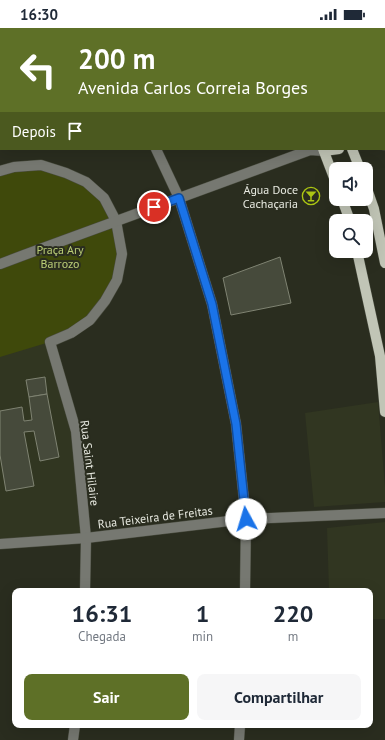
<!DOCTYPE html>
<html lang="pt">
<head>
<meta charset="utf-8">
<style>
	body { margin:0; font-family:"PT Sans",sans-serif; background:#f6f6f7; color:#1f2937; height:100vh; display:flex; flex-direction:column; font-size:15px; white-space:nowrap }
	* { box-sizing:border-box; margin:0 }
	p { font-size:13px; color:#747a83 }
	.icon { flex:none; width:22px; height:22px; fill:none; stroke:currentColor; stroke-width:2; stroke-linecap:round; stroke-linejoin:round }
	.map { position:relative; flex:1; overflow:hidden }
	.drawer { position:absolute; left:12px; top:560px; width:361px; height:140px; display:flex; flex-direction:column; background:#fff; border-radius:8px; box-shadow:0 4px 16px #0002 }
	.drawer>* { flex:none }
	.top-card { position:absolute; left:0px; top:0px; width:385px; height:122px; box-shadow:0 4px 16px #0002; background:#5e7027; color:#fff; overflow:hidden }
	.tools { position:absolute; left:329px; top:134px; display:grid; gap:8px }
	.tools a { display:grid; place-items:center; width:44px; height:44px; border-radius:8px; background:#fff; box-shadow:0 4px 16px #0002; font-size:20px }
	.pin { position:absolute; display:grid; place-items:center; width:34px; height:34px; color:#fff; margin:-17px; border:2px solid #fff; border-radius:50%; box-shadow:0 1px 4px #0007 }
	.me { position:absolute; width:44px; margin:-22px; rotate:354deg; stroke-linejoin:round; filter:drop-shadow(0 0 3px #0008) }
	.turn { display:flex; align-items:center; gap:14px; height:84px; padding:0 12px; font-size:18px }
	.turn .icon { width:52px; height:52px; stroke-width:2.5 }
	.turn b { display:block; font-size:28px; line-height:34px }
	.then { display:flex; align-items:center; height:38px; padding:0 12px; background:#0003; gap:8px; font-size:15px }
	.eta { display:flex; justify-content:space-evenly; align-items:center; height:68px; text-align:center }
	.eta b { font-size:24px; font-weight:700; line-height:28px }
	.cta { display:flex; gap:8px; margin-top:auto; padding:8px 12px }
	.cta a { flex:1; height:46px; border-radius:8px; background:#5e7027; color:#fff; font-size:16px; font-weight:700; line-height:46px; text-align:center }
	.cta a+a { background:#f6f6f7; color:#1f2937 }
	.status { display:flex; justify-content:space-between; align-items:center; height:28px; padding:0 20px; background:#fff; direction:ltr }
	.status svg { height:11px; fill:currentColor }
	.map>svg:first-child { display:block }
</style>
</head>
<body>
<div class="status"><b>16:30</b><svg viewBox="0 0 49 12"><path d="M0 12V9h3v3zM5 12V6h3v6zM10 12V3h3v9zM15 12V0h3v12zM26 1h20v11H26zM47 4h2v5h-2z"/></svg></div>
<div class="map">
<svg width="385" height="712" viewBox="0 0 385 712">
	<rect width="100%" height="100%" fill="#2a2d1f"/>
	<g fill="#313621">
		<polygon points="27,226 76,403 86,510 0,516 0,235"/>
		<polygon points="378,374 385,459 385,474 314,479 305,385"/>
		<polygon points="385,494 385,591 370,591 370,563 329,563 327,500"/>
	</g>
	<g fill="#3f490b">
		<polygon points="373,0 385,0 385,82 384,83 384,1 373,1"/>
		<polygon points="41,137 66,145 104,170 122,226 117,252 90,292 53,313 0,329 0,143"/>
	</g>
	<g fill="#464a3b" stroke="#7f8372">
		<polygon points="280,229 291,275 231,287 223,250"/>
		<polygon points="45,349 47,366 29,369 26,352"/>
		<polygon points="47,366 59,429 40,433 34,403 24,404 34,458 6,463 0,427 0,383 22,379 24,393 32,392 29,369"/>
	</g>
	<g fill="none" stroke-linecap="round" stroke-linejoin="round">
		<defs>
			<g id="minor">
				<polyline points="94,0 94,1"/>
				<polyline points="362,1 363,0"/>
				<polyline points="156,121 179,170 212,276 236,396 246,491 245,563"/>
				<polyline points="0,143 14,139 41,137 66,145 86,154 104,170 116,193 122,226 117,252 105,273 90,292 71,305 50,314 76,403 86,510 85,563"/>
				<polyline points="0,236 24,227 310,122 324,123"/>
				<polyline points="0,516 86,510 246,491 385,485"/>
				<polyline points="73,712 75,697"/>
				<polyline points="239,712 240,697"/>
			</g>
			<g id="major">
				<polyline points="266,0 267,1"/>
				<polyline points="297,0 298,1"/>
				<polyline points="384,92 385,92"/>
				<polyline points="384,117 385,117"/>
				<polyline points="323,121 336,155"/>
				<polyline points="352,121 360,141"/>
				<polyline points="324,123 339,121"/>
				<polyline points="366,158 374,181 385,235"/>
				<polyline points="342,171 350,193"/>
				<polyline points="357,223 380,328 385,384"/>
			</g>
		</defs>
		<use href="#minor" stroke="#484b3e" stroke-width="11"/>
		<use href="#major" stroke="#484b3e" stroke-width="11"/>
		<use href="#minor" stroke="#767871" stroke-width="10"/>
		<use href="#major" stroke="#c1c5b6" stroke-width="10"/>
	</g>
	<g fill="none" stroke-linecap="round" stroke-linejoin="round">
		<defs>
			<polyline id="route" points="154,179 179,170 212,276 236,396 246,491"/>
		</defs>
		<use href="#route" stroke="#114b97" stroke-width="10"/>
		<use href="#route" stroke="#1a73e8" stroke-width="7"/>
	</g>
	<defs>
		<symbol id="bar-ring" viewBox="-11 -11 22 22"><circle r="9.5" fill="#2a2d1f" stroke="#acc613" stroke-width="1.5"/><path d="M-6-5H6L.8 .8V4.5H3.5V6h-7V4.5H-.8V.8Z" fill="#acc613"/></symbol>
	</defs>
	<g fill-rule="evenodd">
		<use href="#bar-ring" x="301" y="158" width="20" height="20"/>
	</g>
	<g text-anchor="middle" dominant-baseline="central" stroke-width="4" stroke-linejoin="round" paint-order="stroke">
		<g font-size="12" fill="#e7e9e0" stroke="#2a2d1f" text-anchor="end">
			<text x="298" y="161">Água Doce<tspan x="298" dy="14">Cachaçaria</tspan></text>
		</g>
		<g font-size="12" fill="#bacd76" stroke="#2a2d1f">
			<text x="60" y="221">Praça Ary<tspan x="60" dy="14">Barrozo</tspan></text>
		</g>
		<g font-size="12" fill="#e7e9e0" stroke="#2a2d1f">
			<text transform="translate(90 435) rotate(83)">Rua Saint Hilaire</text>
			<text transform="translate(155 489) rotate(-7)">Rua Teixeira de Freitas</text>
		</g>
	</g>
</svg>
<div class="tools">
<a><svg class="icon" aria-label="sound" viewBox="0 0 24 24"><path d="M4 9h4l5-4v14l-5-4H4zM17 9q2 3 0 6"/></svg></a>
<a><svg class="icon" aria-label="search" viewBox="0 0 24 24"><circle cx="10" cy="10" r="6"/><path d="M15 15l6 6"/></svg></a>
</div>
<div class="pin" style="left:154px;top:179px;background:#d93025"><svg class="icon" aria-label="arrive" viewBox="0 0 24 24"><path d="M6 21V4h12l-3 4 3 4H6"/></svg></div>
<svg class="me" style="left:246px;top:491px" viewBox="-20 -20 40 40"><circle r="19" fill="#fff"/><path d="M0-13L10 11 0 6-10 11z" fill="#1a73e8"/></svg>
<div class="top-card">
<div class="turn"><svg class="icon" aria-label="left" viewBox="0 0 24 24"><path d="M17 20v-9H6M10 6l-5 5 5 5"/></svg><div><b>200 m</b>Avenida Carlos Correia Borges</div></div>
<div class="then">Depois<svg class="icon" aria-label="arrive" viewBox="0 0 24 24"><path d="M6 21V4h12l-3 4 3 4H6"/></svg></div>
</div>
<section class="drawer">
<div class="eta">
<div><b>16:31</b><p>Chegada</p></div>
<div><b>1</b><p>min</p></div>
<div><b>220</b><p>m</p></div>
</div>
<div class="cta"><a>Sair</a><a>Compartilhar</a></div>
</section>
</div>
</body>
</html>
